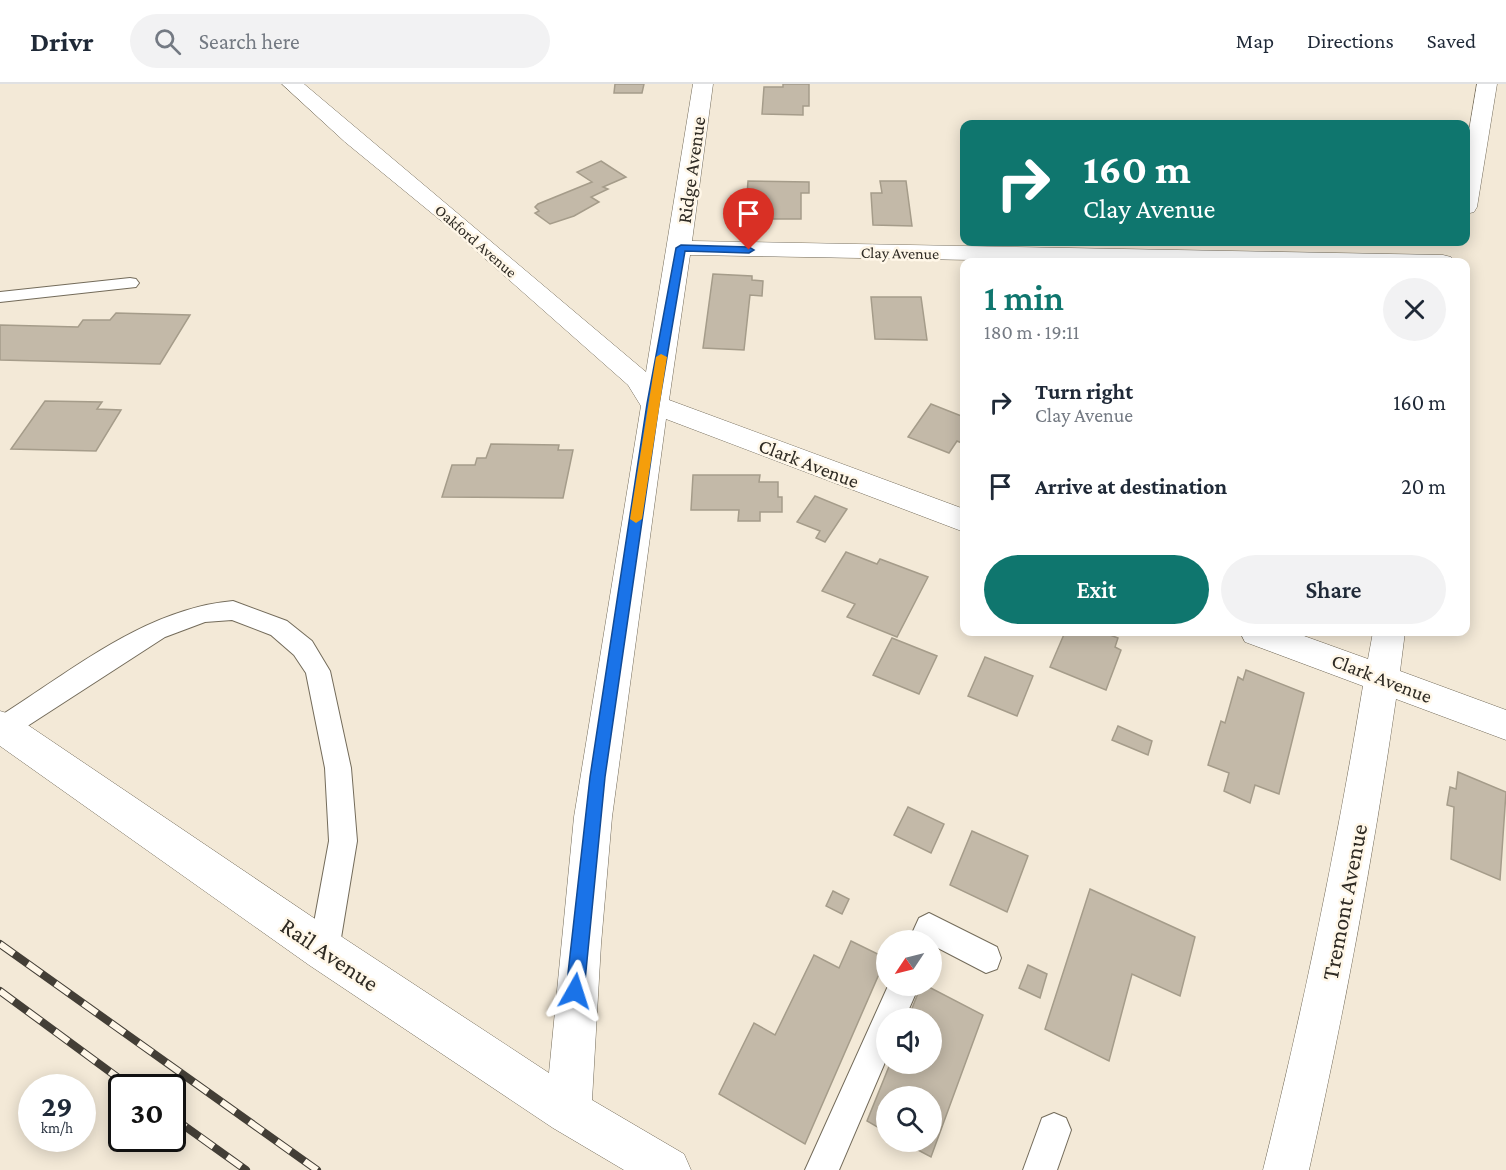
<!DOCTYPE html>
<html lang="en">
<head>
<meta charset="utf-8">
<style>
	body { margin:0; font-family:"Crimson Pro",serif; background:#f2f2f3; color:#1f2937; height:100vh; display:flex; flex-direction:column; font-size:22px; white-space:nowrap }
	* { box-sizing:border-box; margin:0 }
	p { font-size:20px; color:#747a83 }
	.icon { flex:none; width:33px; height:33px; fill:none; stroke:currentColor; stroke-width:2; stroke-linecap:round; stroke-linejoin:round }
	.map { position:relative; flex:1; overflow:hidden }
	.side { position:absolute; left:960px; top:174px; width:510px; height:378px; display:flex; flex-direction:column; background:#fff; border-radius:12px; box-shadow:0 3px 15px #0003 }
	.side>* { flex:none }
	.banner { position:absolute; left:960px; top:36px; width:510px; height:126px; border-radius:12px; box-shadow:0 3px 15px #0003; background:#0f766e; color:#fff; overflow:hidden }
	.needle { width:39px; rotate:235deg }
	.tools { position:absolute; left:876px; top:846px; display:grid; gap:12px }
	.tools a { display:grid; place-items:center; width:66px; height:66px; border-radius:50%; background:#fff; box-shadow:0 3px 15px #0003; font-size:30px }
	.speed { position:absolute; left:18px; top:990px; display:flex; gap:12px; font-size:30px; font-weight:700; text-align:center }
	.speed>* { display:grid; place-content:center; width:78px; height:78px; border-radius:50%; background:#fff; box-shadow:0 3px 15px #0003; line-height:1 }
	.speed small { font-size:15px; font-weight:400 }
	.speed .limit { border:3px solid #111; border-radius:9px; background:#fff; color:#111 }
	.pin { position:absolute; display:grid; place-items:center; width:51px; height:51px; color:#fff; margin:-62px -26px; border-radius:50% 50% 50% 0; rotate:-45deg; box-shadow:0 0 6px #0007 }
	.pin .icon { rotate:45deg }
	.me { position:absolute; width:66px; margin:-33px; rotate:6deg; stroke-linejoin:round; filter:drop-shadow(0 0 4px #0008) }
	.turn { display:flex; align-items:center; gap:21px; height:126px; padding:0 24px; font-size:27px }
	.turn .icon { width:78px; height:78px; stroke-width:2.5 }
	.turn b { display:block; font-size:42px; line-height:51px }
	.round { display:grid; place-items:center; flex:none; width:63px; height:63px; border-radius:32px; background:#f2f2f3 }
	.headline { display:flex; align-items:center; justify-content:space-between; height:102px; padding:0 24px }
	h1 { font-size:36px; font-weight:600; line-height:45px; color:#0f766e }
	.action { display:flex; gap:12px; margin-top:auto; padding:12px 24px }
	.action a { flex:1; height:69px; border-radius:36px; background:#0f766e; color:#fff; font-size:24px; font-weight:600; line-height:69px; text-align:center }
	.action a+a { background:#f2f2f3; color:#1f2937 }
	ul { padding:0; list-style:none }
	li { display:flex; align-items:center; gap:18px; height:84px; padding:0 24px }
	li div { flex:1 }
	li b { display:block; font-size:22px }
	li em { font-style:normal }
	header { display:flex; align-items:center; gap:36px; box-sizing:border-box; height:84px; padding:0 30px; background:#fff; border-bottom:2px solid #e0e1e3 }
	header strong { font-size:28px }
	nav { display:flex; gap:33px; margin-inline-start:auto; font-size:21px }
	.search { width:420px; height:54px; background:#f2f2f3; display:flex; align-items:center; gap:15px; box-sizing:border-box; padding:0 21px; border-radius:33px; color:#747a83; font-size:22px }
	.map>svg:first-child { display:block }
</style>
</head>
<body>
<header>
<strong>Drivr</strong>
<div class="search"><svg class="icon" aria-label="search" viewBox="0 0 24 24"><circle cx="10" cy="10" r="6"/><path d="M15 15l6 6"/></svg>Search here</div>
<nav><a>Map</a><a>Directions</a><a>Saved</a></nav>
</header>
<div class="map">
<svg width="1506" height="1086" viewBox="0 0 1506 1086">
	<rect width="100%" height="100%" fill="#f3e9d7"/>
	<g fill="#c3b9a8" stroke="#a59c8a" stroke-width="1.5">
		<polygon points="615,0 644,0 642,9 614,9"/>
		<polygon points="783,0 809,0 809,22 803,22 803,31 762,30 764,3 783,3"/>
		<polygon points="601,77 626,93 603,103 608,105 591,113 599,118 574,132 550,140 535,129 539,127 535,123 538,120 592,98 577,88"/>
		<polygon points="748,97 809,98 809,109 801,109 801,135 758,135 759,111 747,111"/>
		<polygon points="880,97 906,97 912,142 873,141 871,109 882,109"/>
		<polygon points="713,190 752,192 752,196 763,197 762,212 750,211 744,266 703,264"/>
		<polygon points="871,213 921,213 927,256 875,255"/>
		<polygon points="116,229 190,231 160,280 0,276 0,241 78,243 83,236 110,236"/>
		<polygon points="45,317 102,318 97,325 121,326 96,367 11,365"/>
		<polygon points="931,320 964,333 964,360 957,357 949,369 908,353"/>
		<polygon points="491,360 559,361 558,366 573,366 563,414 442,413 452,381 475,381 477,374 486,374"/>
		<polygon points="693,391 760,391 759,398 778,398 778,413 782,413 782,428 760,428 760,437 738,437 739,426 691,426"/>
		<polygon points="815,412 847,425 825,458 816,454 820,447 797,438"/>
		<polygon points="846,468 877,480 880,475 928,493 897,553 847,533 855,520 822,507"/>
		<polygon points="1065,548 1102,548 1118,554 1115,563 1121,566 1106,606 1050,583"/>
		<polygon points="892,554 937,572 919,610 873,591"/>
		<polygon points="985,573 1033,592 1017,632 968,612"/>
		<polygon points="1246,586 1304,609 1279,710 1255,701 1250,719 1224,707 1229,689 1208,681 1221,637 1225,639 1238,593 1243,596"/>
		<polygon points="1118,642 1152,657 1148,671 1112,656"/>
		<polygon points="1458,688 1506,708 1500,796 1451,775 1454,723 1447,721 1450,703 1456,705"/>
		<polygon points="908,723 944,740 931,769 894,751"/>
		<polygon points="972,747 1028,772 1007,828 950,801"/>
		<polygon points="1090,805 1195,853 1180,912 1132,890 1109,977 1045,945"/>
		<polygon points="833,807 849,815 842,830 826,822"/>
		<polygon points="851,857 886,874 805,1060 719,1010 754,939 775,951 814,871 839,884"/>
		<polygon points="1028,881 1047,890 1040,914 1019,904"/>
		<polygon points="921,902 927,902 983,931 931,1073 903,1058 932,1058 932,1012 886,1012 886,1048 867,1037 890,980 932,980 932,934 908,934"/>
	</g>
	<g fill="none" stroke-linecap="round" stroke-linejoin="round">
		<defs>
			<g id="lane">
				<polygon points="130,194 136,195 139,199 136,203 0,218 0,208"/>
				<path d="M233 517 287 537 312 557 330 587 351 684 357 757 339 866 335 877 324 881 313 877 309 866 329 757 325 684 306 589 294 571 271 551 232 536 205 538 165 553 12 652 0 654V632C73 586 145 525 233 517Z"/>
				<polygon points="929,829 997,863 1001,874 997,885 986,889 936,863 932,868 932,856 909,856 919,834"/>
				<polygon points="888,902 919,902 905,934 886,934 886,976 839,1086 805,1086"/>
				<polygon points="1054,1029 1066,1034 1071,1046 1057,1086 1023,1086 1042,1034"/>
			</g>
			<g id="street">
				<polygon points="282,0 304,0 646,288 693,0 713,0 692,157 1443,171 1451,173 1455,178 1083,178 690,171 669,316 964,425 964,448 666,335 612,733 601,860 592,1016 684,1070 691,1086 624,1086 553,1044 309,881 0,662 0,627 13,631 339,851 549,989 574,733 641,322 628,301 456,149 345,58"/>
				<polygon points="1477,0 1497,0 1477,123 1474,128 1466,130 1466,64"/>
				<path d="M1240 548H1293L1368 575 1373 548H1405L1400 587 1506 626V656L1396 615C1373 773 1344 930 1309 1086H1263C1303 926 1336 765 1363 602L1245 558Z"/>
			</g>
		</defs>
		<use href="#lane" stroke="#736b5a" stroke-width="2"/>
		<use href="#street" stroke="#736b5a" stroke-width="1"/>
		<use href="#lane" fill="#fff" fill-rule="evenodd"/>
		<use href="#street" fill="#fff" fill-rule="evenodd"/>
		<defs>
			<g id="rail">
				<polyline points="0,860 317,1086"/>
				<polyline points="0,907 132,1004"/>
				<polyline points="172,1033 246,1086"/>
			</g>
		</defs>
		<use href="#rail" stroke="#433e36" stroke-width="8"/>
		<use href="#rail" stroke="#fff7e8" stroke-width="6" stroke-dasharray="17" stroke-linecap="butt"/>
	</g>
	<polygon fill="#1a73e8" stroke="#114b97" stroke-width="1.5" points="681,161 749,163 754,166 749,169 685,167 659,320 605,693 584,907 581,913 575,915 569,913 566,907 590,693 647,320 676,164"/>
	<polygon fill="#f59e0b" points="661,270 667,273 642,435 636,439 630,435 656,273"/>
	<g text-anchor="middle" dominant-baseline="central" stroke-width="5" stroke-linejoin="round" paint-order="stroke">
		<g font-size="16" fill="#2f2b24" stroke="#fff7e8">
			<text transform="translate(476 157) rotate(41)">Oakford Avenue</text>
			<text transform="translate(900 169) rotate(1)">Clay Avenue</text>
		</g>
		<g font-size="20" fill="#2f2b24" stroke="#fff7e8">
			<text transform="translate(691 86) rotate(-82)">Ridge Avenue</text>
			<text transform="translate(809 379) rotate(21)">Clark Avenue</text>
			<text transform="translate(1382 594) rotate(21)">Clark Avenue</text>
		</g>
		<g font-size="24" fill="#2f2b24" stroke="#fff7e8">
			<text transform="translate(1344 818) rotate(-79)">Tremont Avenue</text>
			<text transform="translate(330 870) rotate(34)">Rail Avenue</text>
		</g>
	</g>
</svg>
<div class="tools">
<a><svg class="needle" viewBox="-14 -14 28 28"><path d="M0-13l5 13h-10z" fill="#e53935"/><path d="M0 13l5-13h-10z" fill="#747a83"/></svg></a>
<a><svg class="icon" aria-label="sound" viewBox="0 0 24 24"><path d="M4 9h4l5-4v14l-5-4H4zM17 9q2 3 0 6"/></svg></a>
<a><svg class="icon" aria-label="search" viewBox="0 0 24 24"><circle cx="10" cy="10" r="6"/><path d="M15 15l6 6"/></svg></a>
</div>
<div class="speed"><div>29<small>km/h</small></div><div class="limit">30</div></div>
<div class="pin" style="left:749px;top:166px;background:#d93025"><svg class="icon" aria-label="arrive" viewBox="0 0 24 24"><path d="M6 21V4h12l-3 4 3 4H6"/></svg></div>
<svg class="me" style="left:575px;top:907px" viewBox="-20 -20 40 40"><path d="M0-17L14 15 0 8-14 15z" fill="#1a73e8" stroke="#fff" stroke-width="4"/></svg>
<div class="banner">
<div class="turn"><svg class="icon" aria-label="right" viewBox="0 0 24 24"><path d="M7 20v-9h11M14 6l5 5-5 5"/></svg><div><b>160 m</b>Clay Avenue</div></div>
</div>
<section class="side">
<div class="headline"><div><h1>1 min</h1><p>180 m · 19:11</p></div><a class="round"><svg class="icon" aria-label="close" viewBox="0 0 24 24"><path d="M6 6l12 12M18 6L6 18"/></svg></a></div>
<ul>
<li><svg class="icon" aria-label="right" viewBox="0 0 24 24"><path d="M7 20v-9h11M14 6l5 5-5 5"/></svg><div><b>Turn right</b><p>Clay Avenue</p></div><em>160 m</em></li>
<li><svg class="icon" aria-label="arrive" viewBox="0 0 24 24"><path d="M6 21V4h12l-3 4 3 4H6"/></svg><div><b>Arrive at destination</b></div><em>20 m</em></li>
</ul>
<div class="action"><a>Exit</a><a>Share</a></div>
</section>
</div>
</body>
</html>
